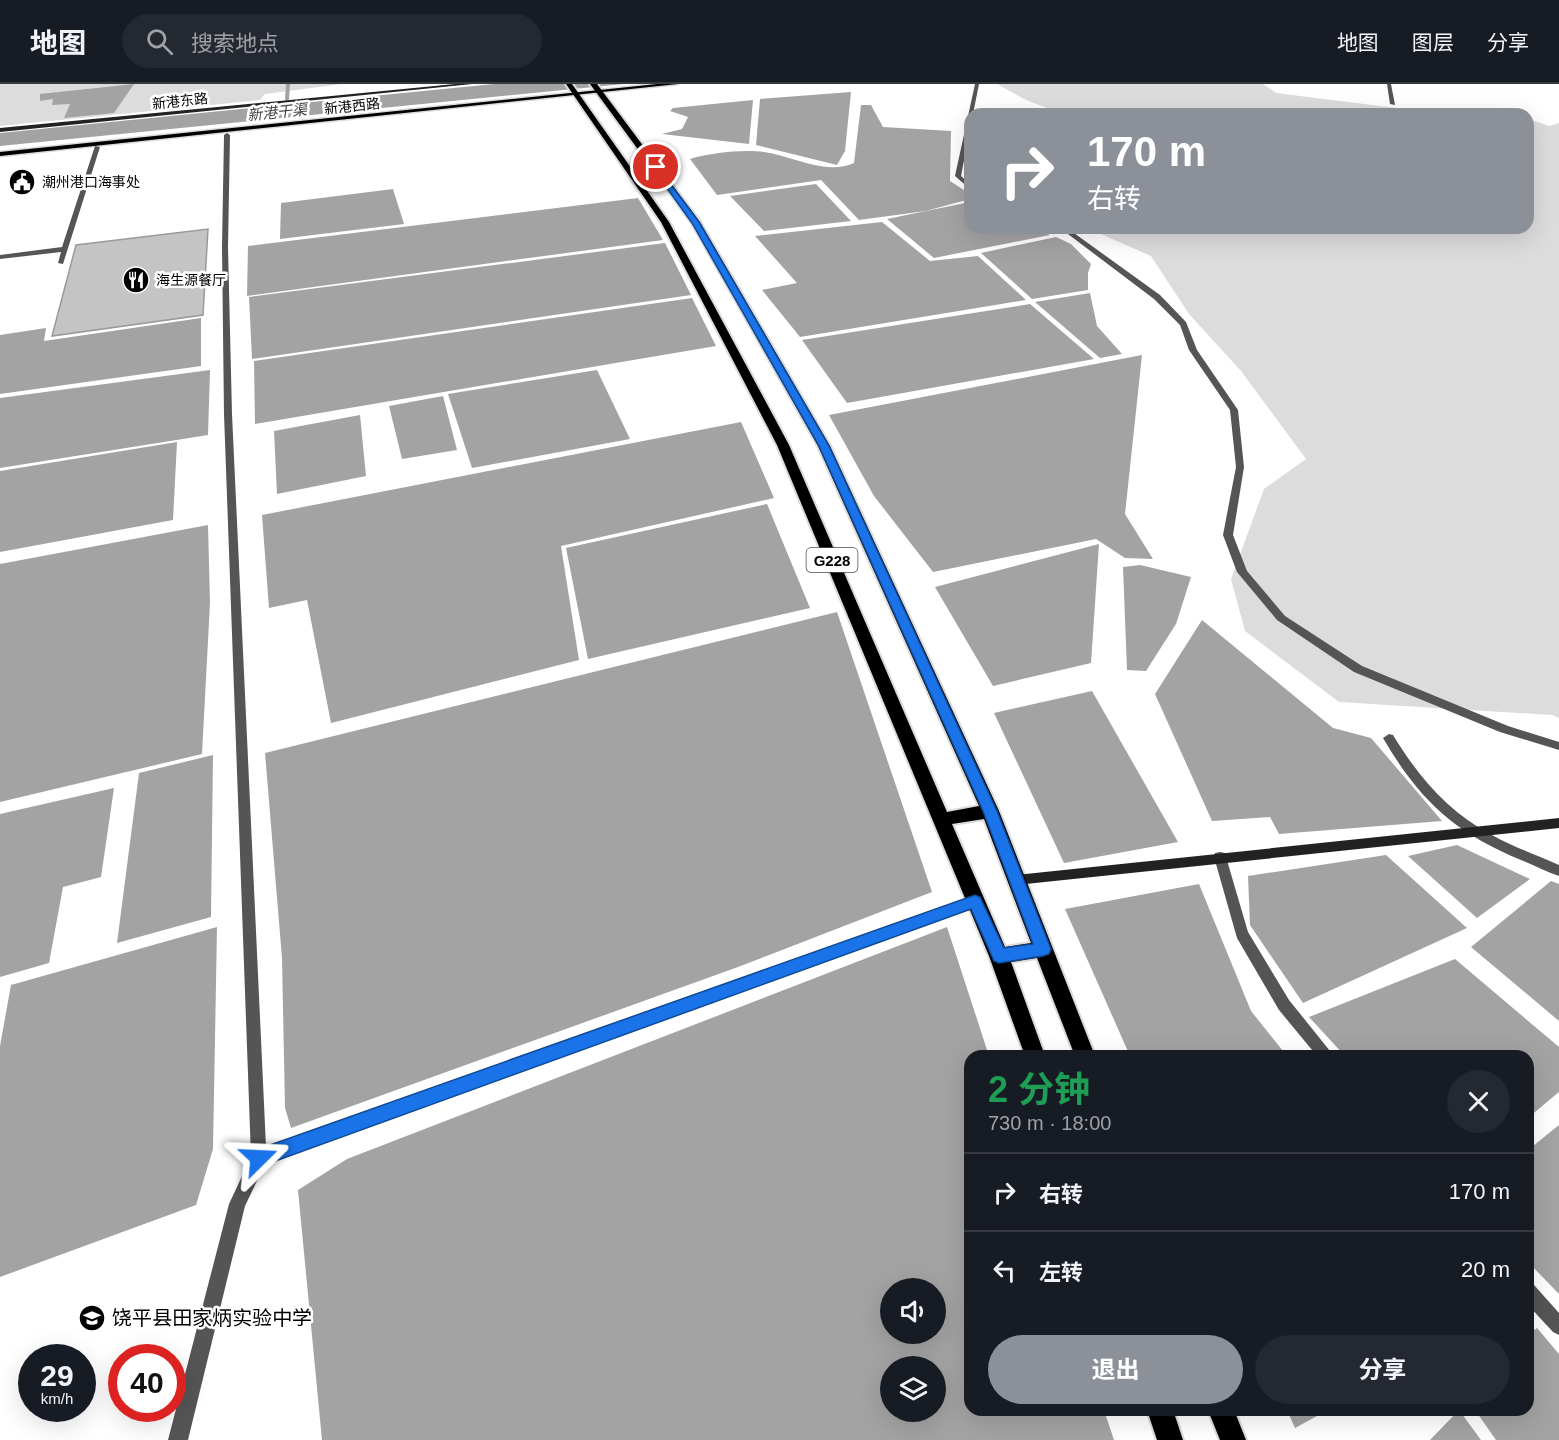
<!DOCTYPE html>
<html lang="zh">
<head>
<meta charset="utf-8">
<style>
	body { margin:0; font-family:Arial,"Noto Sans SC",sans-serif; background:#242831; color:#f1f3f6; height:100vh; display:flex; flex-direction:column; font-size:22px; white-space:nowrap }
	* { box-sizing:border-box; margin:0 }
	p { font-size:20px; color:#9ea1a6 }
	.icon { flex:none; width:33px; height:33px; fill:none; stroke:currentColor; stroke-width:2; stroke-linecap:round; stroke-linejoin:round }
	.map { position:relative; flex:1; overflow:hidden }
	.panel { position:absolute; left:964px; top:966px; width:570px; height:366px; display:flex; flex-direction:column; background:#171b24; border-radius:18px; box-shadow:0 6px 24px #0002 }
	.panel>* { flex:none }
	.banner { position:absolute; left:964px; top:24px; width:570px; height:126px; border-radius:18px; box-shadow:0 6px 24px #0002; background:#8c9099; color:#fff; overflow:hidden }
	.buttons { position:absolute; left:880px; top:1194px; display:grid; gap:12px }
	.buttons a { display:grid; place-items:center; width:66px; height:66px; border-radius:50%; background:#171b24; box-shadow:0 6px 24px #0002; font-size:30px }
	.speed { position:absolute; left:18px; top:1260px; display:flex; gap:12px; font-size:30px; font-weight:700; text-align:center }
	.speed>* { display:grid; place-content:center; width:78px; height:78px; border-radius:50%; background:#171b24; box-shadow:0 6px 24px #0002; line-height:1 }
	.speed small { font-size:15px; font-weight:400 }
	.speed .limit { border:9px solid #d22; background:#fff; color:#111 }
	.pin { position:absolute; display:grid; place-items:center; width:51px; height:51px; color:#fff; margin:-26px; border:3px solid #fff; border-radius:50%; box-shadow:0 2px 6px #0007 }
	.me { position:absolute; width:66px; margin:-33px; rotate:69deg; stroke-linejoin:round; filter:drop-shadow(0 0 4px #0008) }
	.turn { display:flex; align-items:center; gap:21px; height:126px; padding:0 24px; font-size:27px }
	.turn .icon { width:78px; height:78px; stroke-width:2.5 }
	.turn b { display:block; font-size:42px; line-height:51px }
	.round { display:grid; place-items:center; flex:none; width:63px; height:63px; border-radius:32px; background:#242831 }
	.head { display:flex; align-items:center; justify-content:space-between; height:102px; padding:0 24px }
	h1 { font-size:36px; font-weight:700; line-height:45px; color:#1e9e55 }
	.action { display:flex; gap:12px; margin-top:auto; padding:12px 24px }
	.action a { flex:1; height:69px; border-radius:36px; background:#8c9099; color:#fff; font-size:24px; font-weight:700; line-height:69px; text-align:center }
	.action a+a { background:#242831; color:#f1f3f6 }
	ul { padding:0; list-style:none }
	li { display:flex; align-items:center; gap:18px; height:78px; padding:0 24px; border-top:2px solid #363941 }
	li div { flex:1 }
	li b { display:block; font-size:22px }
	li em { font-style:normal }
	header { display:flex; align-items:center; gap:36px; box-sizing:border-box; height:84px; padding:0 30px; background:#171b24; border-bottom:2px solid #363941 }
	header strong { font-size:28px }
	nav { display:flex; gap:33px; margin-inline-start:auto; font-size:21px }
	.search { width:420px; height:54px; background:#242831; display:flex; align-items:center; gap:15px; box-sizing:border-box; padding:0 21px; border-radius:33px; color:#9ea1a6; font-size:22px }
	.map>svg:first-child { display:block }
</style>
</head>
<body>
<header>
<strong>地图</strong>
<div class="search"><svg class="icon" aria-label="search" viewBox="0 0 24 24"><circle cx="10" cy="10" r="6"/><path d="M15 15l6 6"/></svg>搜索地点</div>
<nav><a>地图</a><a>图层</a><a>分享</a></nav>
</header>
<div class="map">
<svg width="1559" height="1356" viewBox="0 0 1559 1356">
	<rect width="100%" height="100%" fill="#fff"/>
	<g fill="#dcdcdc">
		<polygon points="0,0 342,0 265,10 260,16 0,42"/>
		<polygon points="997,0 1263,0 1276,9 1444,30 1063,30 1026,16"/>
		<polygon points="1529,35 1549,42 1559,39 1559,634 1552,631 1339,618 1245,547 1231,495 1264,405 1306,375 1241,287 1189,230 1151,172 1087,144 1528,144"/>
	</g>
	<g fill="#a3a3a3" fill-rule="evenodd">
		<polygon points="134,0 114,29 64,34 70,20 52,21 53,15 40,17 40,10"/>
		<polygon points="494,0 624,0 0,62 0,49"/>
		<polygon points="851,8 845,67 837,81 756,61 760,15"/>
		<polygon points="753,16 749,60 662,50 682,45 688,33 670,27 673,24"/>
		<path d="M861 21H871L883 43 951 47 950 97 970 110V115L926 127 859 136 821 96 717 111 690 75C709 69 744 65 764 68 794 72 825 92 854 79Z"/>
		<polygon points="816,100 851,137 764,147 730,112"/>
		<polygon points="393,105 404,140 280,155 281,119"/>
		<polygon points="638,114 663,156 247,212 248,162"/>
		<polygon points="970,118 970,144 1035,144 1050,151 934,174 887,135"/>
		<polygon points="882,138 930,177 978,172 1026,216 800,253 762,206 797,199 755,152"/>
		<polygon points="1056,153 1071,160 1091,180 1088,189 1088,206 1032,215 981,169"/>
		<polygon points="665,159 691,211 252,275 249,213"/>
		<polygon points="1090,209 1097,242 1122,270 1100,274 1035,218"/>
		<polygon points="692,214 716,262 255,340 254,277"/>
		<polygon points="1030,220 1094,275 847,319 802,256"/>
		<polygon points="201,234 201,282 0,310 0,251 46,244 44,257"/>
		<polygon points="1142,271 1125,430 1153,475 1125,474 1096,455 933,488 874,412 829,331"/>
		<polygon points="210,286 208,351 0,384 0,314"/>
		<polygon points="597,286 630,355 472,384 448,310"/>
		<polygon points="443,312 457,366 402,375 389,322"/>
		<polygon points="360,331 366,392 277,410 274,347"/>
		<polygon points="741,338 774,414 561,462 579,576 331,639 307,516 269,524 262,431"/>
		<polygon points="177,358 173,436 0,468 0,387"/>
		<polygon points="767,420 810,524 588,575 566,464"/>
		<polygon points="208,441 210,519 202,670 0,718 0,480"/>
		<polygon points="1099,460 1091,579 993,602 935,503"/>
		<polygon points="1140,481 1191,493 1176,540 1146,587 1127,586 1123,483"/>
		<polygon points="837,528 932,808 738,883 291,1044 285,1024 282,874 265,669"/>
		<polygon points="1202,536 1333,644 1371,654 1442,737 1279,750 1270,733 1212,737 1155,610"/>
		<polygon points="1092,607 1178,758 1064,779 994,629"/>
		<polygon points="213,671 211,833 117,859 139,689"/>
		<polygon points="114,704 101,793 63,803 49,879 0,893 0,730"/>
		<polygon points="1457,761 1530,795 1477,834 1408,772"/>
		<polygon points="1386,771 1467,844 1303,919 1250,841 1248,792"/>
		<polygon points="1551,797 1559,800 1559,937 1471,863"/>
		<polygon points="1199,800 1251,927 1287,972 1130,972 1065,825"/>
		<polygon points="217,843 213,1065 196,1121 0,1193 0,962 11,901"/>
		<path d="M947 843 989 972H970V1326H1104L1114 1356H322L298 1106 347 1075ZM891 1204H936V1250H891ZM891 1282H936V1328H891Z"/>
		<polygon points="1455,875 1559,963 1559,1008 1529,1033 1528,972 1345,972 1309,933"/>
		<polygon points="1559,1041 1559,1210 1529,1179 1528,1066"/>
		<polygon points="1537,1244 1559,1270 1559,1356 1496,1356 1475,1326 1528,1326 1529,1250"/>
		<polygon points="1287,1326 1328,1326 1295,1344"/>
		<polygon points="1459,1326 1481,1356 1430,1356"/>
	</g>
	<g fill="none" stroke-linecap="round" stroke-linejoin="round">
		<polyline stroke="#a3a3a3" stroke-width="4" points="287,15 288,0"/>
	</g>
	<polygon fill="#c4c4c4" stroke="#999" stroke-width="1.5" points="208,145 203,231 52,252 76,161"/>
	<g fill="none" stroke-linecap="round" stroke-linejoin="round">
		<defs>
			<polygon id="primary" points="657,0 678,0 0,72 0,68"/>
			<g id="trunk">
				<path d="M566 0H572L669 138 789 361 947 728 979 722 818 362 692 139 590 0H597L700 138 830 362 999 727 1095 972H1075L1037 874 1011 878 1045 972H1025L989 872 777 361 661 138ZM984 735 1031 859 1005 863 952 740Z"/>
				<polygon points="1147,1326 1173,1326 1183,1356 1157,1356"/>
				<polygon points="1208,1326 1234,1326 1246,1356 1220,1356"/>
			</g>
		</defs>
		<use href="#primary" stroke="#dbdbdb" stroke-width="3"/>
		<use href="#trunk" stroke="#dbdbdb" stroke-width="4"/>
		<g fill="#555" fill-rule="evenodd">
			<polygon points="975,0 979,0 973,30 970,30 970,45 961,92 970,100 970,105 955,92"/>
			<polygon points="1387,0 1391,0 1395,21 1390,20"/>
			<polygon points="95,62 100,63 63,180 58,179 61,168 0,175 0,171 62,163"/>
			<polygon points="1060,144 1067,144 1160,211 1186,238 1197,266 1238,326 1244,383 1233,451 1247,487 1285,532 1362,582 1508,642 1559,658 1559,666 1500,648 1354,588 1277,536 1237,488 1223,451 1236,383 1230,326 1189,266 1180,241 1154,215"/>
			<path d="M1389 650 1393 651C1418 692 1448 728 1492 751 1513 763 1537 771 1559 781V792C1546 788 1534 781 1521 776 1454 748 1420 717 1383 654Z"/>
		</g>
		<g fill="#555" fill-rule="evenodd">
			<polygon points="227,49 230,51 228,163 232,330 266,1063 975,811 980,813 982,817 980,821 265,1080 245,1122 188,1356 168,1356 229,1120 251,1073 224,330 222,163 224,51"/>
			<polygon points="1220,768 1225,769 1226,773 1248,848 1289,916 1334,972 1317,972 1279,926 1237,854 1214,773 1215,769"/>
			<polygon points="1528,1198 1534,1201 1559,1229 1559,1251 1553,1248 1528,1221"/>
		</g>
		<g fill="#222" fill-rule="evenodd">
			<polygon points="455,0 472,0 0,48 0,44"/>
			<polygon points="1559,734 1559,744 1016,801 1011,800 1009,796 1011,792 1016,791"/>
		</g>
		<use href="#primary" fill="#000" fill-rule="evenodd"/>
		<use href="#trunk" fill="#000" fill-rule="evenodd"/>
	</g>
	<polygon fill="#1a73e8" stroke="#114b97" stroke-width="1.5" points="656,81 699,138 829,362 997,727 1051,865 1049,870 1043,872 999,879 994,877 971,825 259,1083 253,1080 250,1074 253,1068 259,1065 975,811 980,813 1004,864 1033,860 983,727 819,362 692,139 652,83"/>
	<defs>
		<symbol id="civic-disc" viewBox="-11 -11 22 22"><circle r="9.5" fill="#000" stroke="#fff"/><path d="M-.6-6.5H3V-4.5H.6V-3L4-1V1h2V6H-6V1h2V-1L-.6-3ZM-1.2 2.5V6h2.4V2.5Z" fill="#fff"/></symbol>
		<symbol id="restaurant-disc" viewBox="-11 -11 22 22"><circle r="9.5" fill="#000" stroke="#fff"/><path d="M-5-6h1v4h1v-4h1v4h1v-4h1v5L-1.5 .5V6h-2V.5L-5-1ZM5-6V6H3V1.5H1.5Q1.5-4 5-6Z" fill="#fff"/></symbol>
		<symbol id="school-disc" viewBox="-11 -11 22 22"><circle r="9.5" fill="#000" stroke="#fff"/><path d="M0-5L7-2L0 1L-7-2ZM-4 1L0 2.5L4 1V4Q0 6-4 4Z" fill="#fff"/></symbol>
	</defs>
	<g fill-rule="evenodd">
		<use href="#civic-disc" x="7" y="83" width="30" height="30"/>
		<use href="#restaurant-disc" x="121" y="181" width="30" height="30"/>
		<use href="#school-disc" x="77" y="1219" width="30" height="30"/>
	</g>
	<g text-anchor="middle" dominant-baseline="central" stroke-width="5" stroke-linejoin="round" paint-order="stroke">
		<g font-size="14" fill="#000" stroke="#fff">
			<text transform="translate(180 17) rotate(-6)">新港东路</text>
			<text transform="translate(352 22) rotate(-6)">新港西路</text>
		</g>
		<g font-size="14" fill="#000" stroke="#fff" text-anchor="start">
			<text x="42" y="98">潮州港口海事处</text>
			<text x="156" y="196">海生源餐厅</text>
		</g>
		<g font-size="15" font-style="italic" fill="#444" stroke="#fff">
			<text transform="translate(277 28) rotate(-6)">新港干渠</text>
		</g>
		<rect fill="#fff" stroke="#4c4c4c" stroke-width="1.5" x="806.5" y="464" width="51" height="24" rx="4.5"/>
		<g font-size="15" font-weight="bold" fill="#000">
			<text x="832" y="476">G228</text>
		</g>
		<g font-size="20" fill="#000" stroke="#fff" text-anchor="start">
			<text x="112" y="1234">饶平县田家炳实验中学</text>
		</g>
	</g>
</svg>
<div class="buttons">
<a><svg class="icon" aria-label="sound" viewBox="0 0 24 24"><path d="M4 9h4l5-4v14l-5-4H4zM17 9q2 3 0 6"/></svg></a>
<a><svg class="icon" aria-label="layers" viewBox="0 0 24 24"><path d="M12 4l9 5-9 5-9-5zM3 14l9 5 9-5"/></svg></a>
</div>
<div class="speed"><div>29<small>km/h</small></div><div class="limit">40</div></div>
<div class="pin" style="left:656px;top:83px;background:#d93025"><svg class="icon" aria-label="arrive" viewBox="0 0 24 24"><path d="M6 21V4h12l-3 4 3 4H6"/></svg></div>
<svg class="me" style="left:259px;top:1074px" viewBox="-20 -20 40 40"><path d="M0-17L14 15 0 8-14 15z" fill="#1a73e8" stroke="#fff" stroke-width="4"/></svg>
<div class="banner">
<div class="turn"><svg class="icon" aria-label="right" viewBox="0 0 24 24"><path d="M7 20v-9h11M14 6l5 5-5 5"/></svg><div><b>170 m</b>右转</div></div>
</div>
<section class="panel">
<div class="head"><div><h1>2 分钟</h1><p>730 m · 18:00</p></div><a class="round"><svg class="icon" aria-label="close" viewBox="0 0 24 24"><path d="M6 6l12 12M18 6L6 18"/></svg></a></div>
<ul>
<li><svg class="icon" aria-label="right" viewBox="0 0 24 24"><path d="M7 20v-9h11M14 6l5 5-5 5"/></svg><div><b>右转</b></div><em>170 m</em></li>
<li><svg class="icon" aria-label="left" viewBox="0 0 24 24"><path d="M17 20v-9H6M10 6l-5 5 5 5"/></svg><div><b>左转</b></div><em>20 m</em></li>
</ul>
<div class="action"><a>退出</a><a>分享</a></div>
</section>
</div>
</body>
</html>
